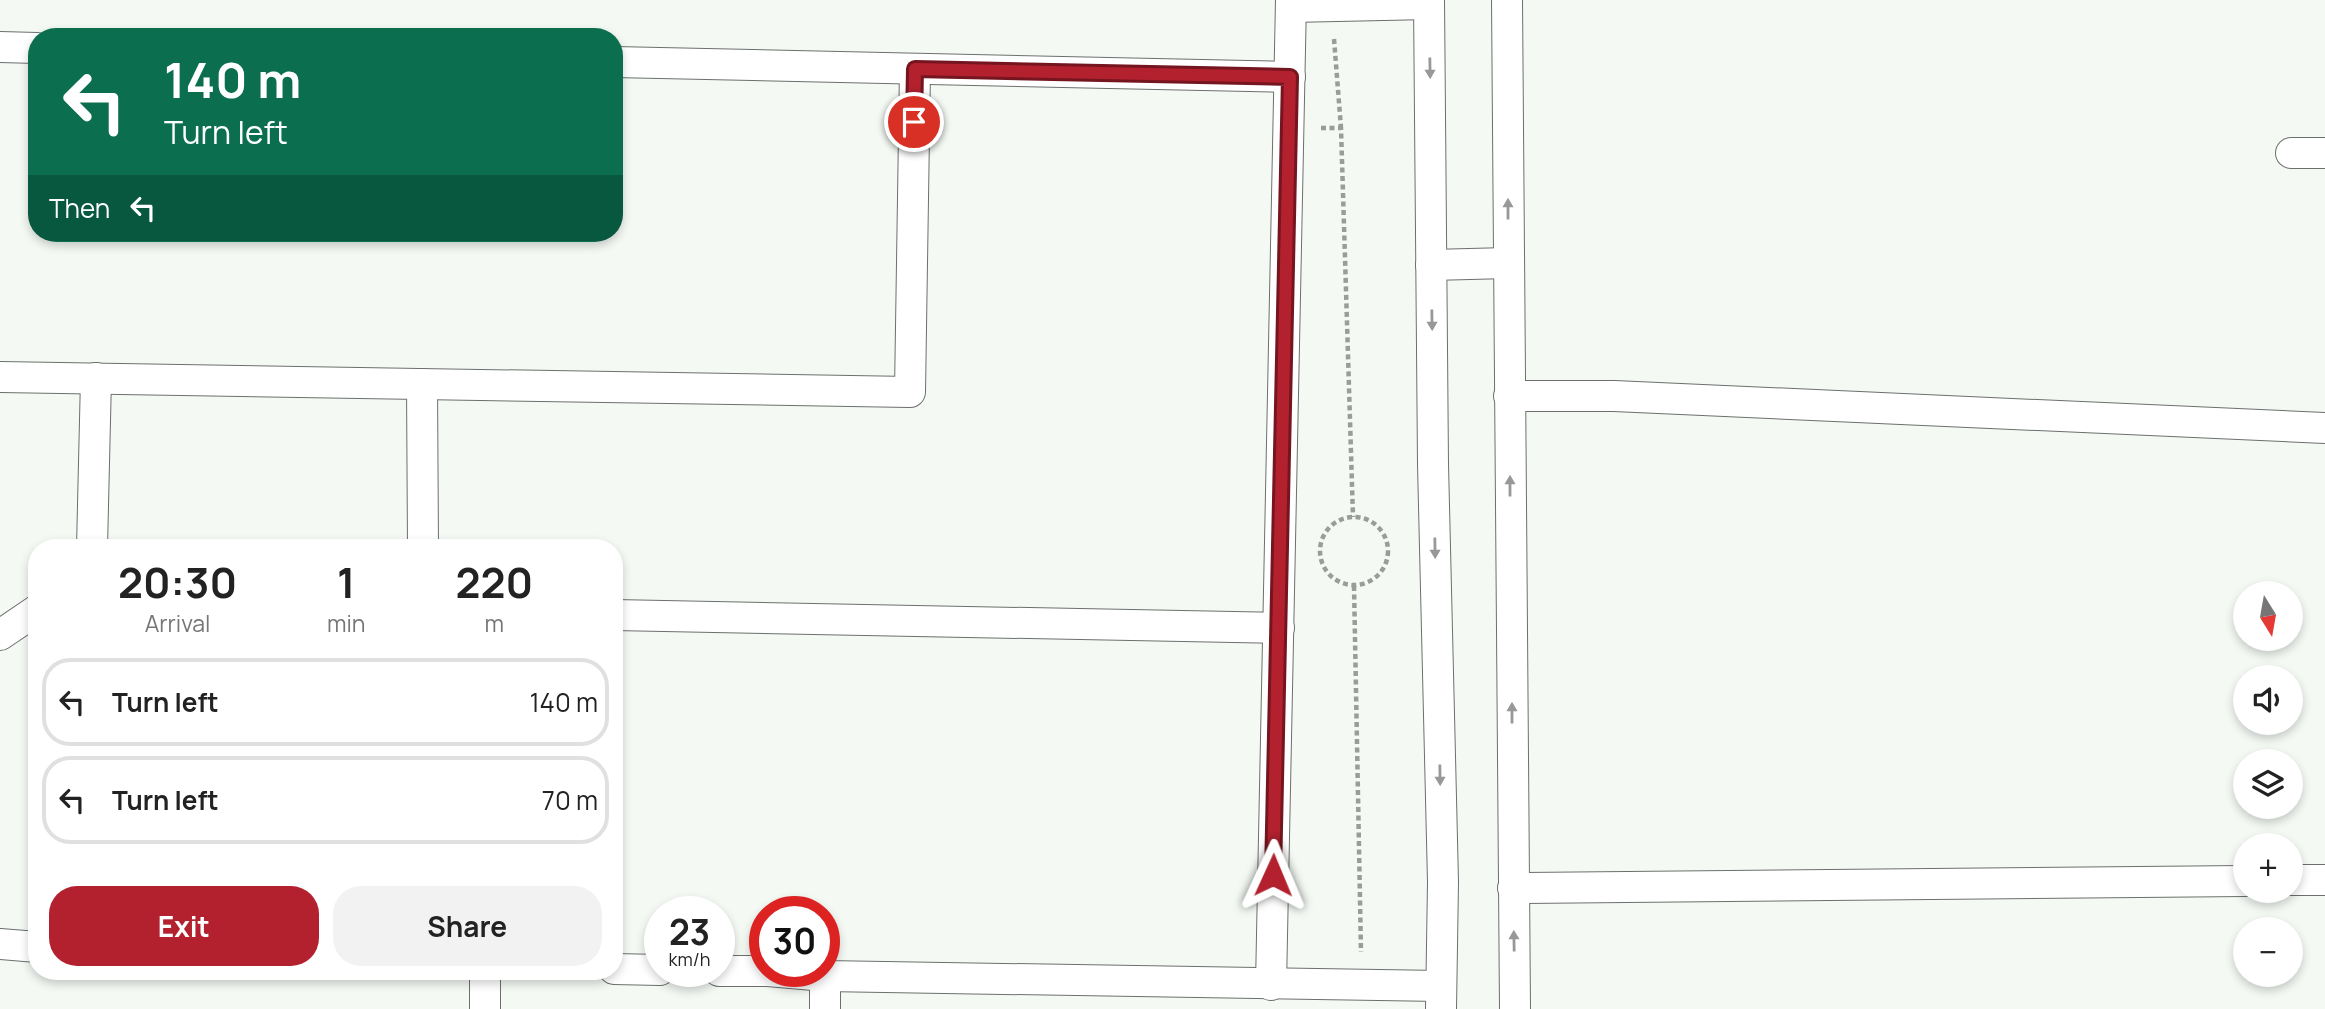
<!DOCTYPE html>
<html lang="en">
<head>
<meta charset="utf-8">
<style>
	body { margin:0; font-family:Manrope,sans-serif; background:#f2f2f2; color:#222; height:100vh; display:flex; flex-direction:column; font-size:26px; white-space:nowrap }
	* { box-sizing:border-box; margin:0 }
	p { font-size:23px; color:#767676 }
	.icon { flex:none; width:38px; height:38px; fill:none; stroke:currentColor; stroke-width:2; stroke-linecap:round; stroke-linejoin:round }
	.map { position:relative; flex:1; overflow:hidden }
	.panel { position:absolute; left:28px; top:539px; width:595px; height:441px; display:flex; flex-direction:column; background:#fff; border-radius:28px; box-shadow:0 4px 10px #0003 }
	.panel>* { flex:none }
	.top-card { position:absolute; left:28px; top:28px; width:595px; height:214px; border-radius:28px; box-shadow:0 4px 10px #0003; background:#0b6e4f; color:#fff; overflow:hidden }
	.needle { width:46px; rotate:169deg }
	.tools { position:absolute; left:2233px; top:581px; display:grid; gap:14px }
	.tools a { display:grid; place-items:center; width:70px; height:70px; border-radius:50%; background:#fff; box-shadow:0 4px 10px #0003; font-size:35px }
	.speed { position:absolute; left:644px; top:896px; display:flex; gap:14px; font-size:35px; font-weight:700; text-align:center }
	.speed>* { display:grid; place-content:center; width:91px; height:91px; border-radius:50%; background:#fff; box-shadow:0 4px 10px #0003; line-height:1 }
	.speed small { font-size:18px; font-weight:400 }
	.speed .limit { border:10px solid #d22; background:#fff; color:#111 }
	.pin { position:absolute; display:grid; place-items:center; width:60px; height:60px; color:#fff; margin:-30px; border:4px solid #fff; border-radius:50%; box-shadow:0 2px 7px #0007 }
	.me { position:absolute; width:77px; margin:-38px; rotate:1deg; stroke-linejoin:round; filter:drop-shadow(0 0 5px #0008) }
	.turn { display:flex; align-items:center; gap:24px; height:147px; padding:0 21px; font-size:32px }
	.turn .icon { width:91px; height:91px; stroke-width:2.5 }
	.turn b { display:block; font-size:49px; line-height:60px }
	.then { display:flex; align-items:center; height:66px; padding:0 21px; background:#0003; gap:14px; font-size:26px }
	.eta { display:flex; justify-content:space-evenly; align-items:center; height:119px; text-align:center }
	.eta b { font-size:42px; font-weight:700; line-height:49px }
	.action { display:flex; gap:14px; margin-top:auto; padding:14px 21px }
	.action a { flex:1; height:80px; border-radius:28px; background:#b3212f; color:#fff; font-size:28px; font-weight:700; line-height:80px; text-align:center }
	.action a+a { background:#f2f2f2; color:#222 }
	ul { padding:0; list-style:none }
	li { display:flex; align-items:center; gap:21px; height:88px; margin:0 14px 10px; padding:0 7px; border:4px solid #e0e0e0; border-radius:28px }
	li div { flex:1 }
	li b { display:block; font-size:26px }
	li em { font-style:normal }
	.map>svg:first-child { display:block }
</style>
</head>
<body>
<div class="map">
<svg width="2325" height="1009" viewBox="0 0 2325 1009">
	<rect width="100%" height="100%" fill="#f4f9f4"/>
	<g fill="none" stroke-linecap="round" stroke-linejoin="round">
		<defs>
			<g id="minor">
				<polyline points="1429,0 1433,464 1443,882 1441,1009"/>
				<polyline points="1507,0 1515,1009"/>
				<polyline points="1291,7 1429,4"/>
				<polyline points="0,47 37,48"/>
				<polyline points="614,62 1290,77"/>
				<polyline points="2291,153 2325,153"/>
				<polyline points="1431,265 1508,263"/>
				<polyline points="0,377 910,392 915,69"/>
				<polyline points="422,384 423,548"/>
				<polyline points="1509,396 1614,396 2325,428"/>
				<polyline points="92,548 96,378"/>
				<polyline points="614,615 1279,628"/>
				<polyline points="0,635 37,610"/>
				<polyline points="2291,880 2325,880"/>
				<polyline points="1513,888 2245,881"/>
				<polyline points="0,944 37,947"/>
				<polyline points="614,969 660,970"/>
				<polyline points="485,971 485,1009"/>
				<polyline points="719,971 765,971"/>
				<polyline points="768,971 825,976 1441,986"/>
				<polyline points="825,976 825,1009"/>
				<polyline points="1271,985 1291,0"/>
			</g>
		</defs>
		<use href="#minor" stroke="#6c706d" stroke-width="32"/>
		<g stroke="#999d99" stroke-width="4.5" stroke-dasharray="5 3.5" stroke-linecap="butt">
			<polyline points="1334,39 1341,128"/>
			<polyline points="1321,128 1341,128 1353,517"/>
			<circle cx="1354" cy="551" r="34"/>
			<polyline points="1354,586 1361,952"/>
		</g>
		<use href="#minor" stroke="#fff" stroke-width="30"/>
	</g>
	<defs><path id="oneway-solid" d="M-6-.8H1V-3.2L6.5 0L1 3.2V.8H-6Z" transform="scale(1.75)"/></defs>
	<g fill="#979897">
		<use href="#oneway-solid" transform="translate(1430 68) rotate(89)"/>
		<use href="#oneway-solid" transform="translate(1508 209) rotate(-90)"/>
		<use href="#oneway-solid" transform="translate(1432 320) rotate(89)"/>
		<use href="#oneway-solid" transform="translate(1510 486) rotate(-90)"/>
		<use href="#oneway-solid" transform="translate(1435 548) rotate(89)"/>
		<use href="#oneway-solid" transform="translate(1512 713) rotate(-90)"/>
		<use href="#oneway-solid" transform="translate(1440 775) rotate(89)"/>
		<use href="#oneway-solid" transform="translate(1514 941) rotate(-91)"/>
	</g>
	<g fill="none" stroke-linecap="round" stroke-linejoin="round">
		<defs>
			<polyline id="route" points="914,122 915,69 1290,77 1273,875"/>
		</defs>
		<use href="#route" stroke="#74151f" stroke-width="18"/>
		<use href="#route" stroke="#b3212f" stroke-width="12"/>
	</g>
</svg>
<div class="tools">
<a><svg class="needle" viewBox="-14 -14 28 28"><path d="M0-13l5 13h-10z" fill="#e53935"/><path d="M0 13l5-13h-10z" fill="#767676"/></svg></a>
<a><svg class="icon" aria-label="sound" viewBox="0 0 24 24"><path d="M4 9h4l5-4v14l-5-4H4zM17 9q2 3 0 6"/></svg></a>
<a><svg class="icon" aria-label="layers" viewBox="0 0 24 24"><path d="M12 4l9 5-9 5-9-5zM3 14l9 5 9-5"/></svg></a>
<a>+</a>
<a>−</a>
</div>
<div class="speed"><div>23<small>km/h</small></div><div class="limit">30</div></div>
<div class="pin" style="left:914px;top:122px;background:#d93025"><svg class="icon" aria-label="arrive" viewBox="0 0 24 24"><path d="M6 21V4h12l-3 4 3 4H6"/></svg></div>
<svg class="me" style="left:1273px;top:875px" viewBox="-20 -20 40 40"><path d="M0-17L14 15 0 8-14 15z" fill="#b3212f" stroke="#fff" stroke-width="4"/></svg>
<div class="top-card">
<div class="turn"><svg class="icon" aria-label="left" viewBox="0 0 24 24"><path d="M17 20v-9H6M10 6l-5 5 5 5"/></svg><div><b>140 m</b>Turn left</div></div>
<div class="then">Then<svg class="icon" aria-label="left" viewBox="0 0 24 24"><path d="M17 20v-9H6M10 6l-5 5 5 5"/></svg></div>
</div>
<section class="panel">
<div class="eta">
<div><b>20:30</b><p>Arrival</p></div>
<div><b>1</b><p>min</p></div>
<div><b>220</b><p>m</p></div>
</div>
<ul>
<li><svg class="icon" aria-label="left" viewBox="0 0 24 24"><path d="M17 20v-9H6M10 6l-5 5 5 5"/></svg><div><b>Turn left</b></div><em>140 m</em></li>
<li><svg class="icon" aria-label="left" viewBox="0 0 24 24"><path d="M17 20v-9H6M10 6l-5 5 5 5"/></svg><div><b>Turn left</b></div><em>70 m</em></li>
</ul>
<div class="action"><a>Exit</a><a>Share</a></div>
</section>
</div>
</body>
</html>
